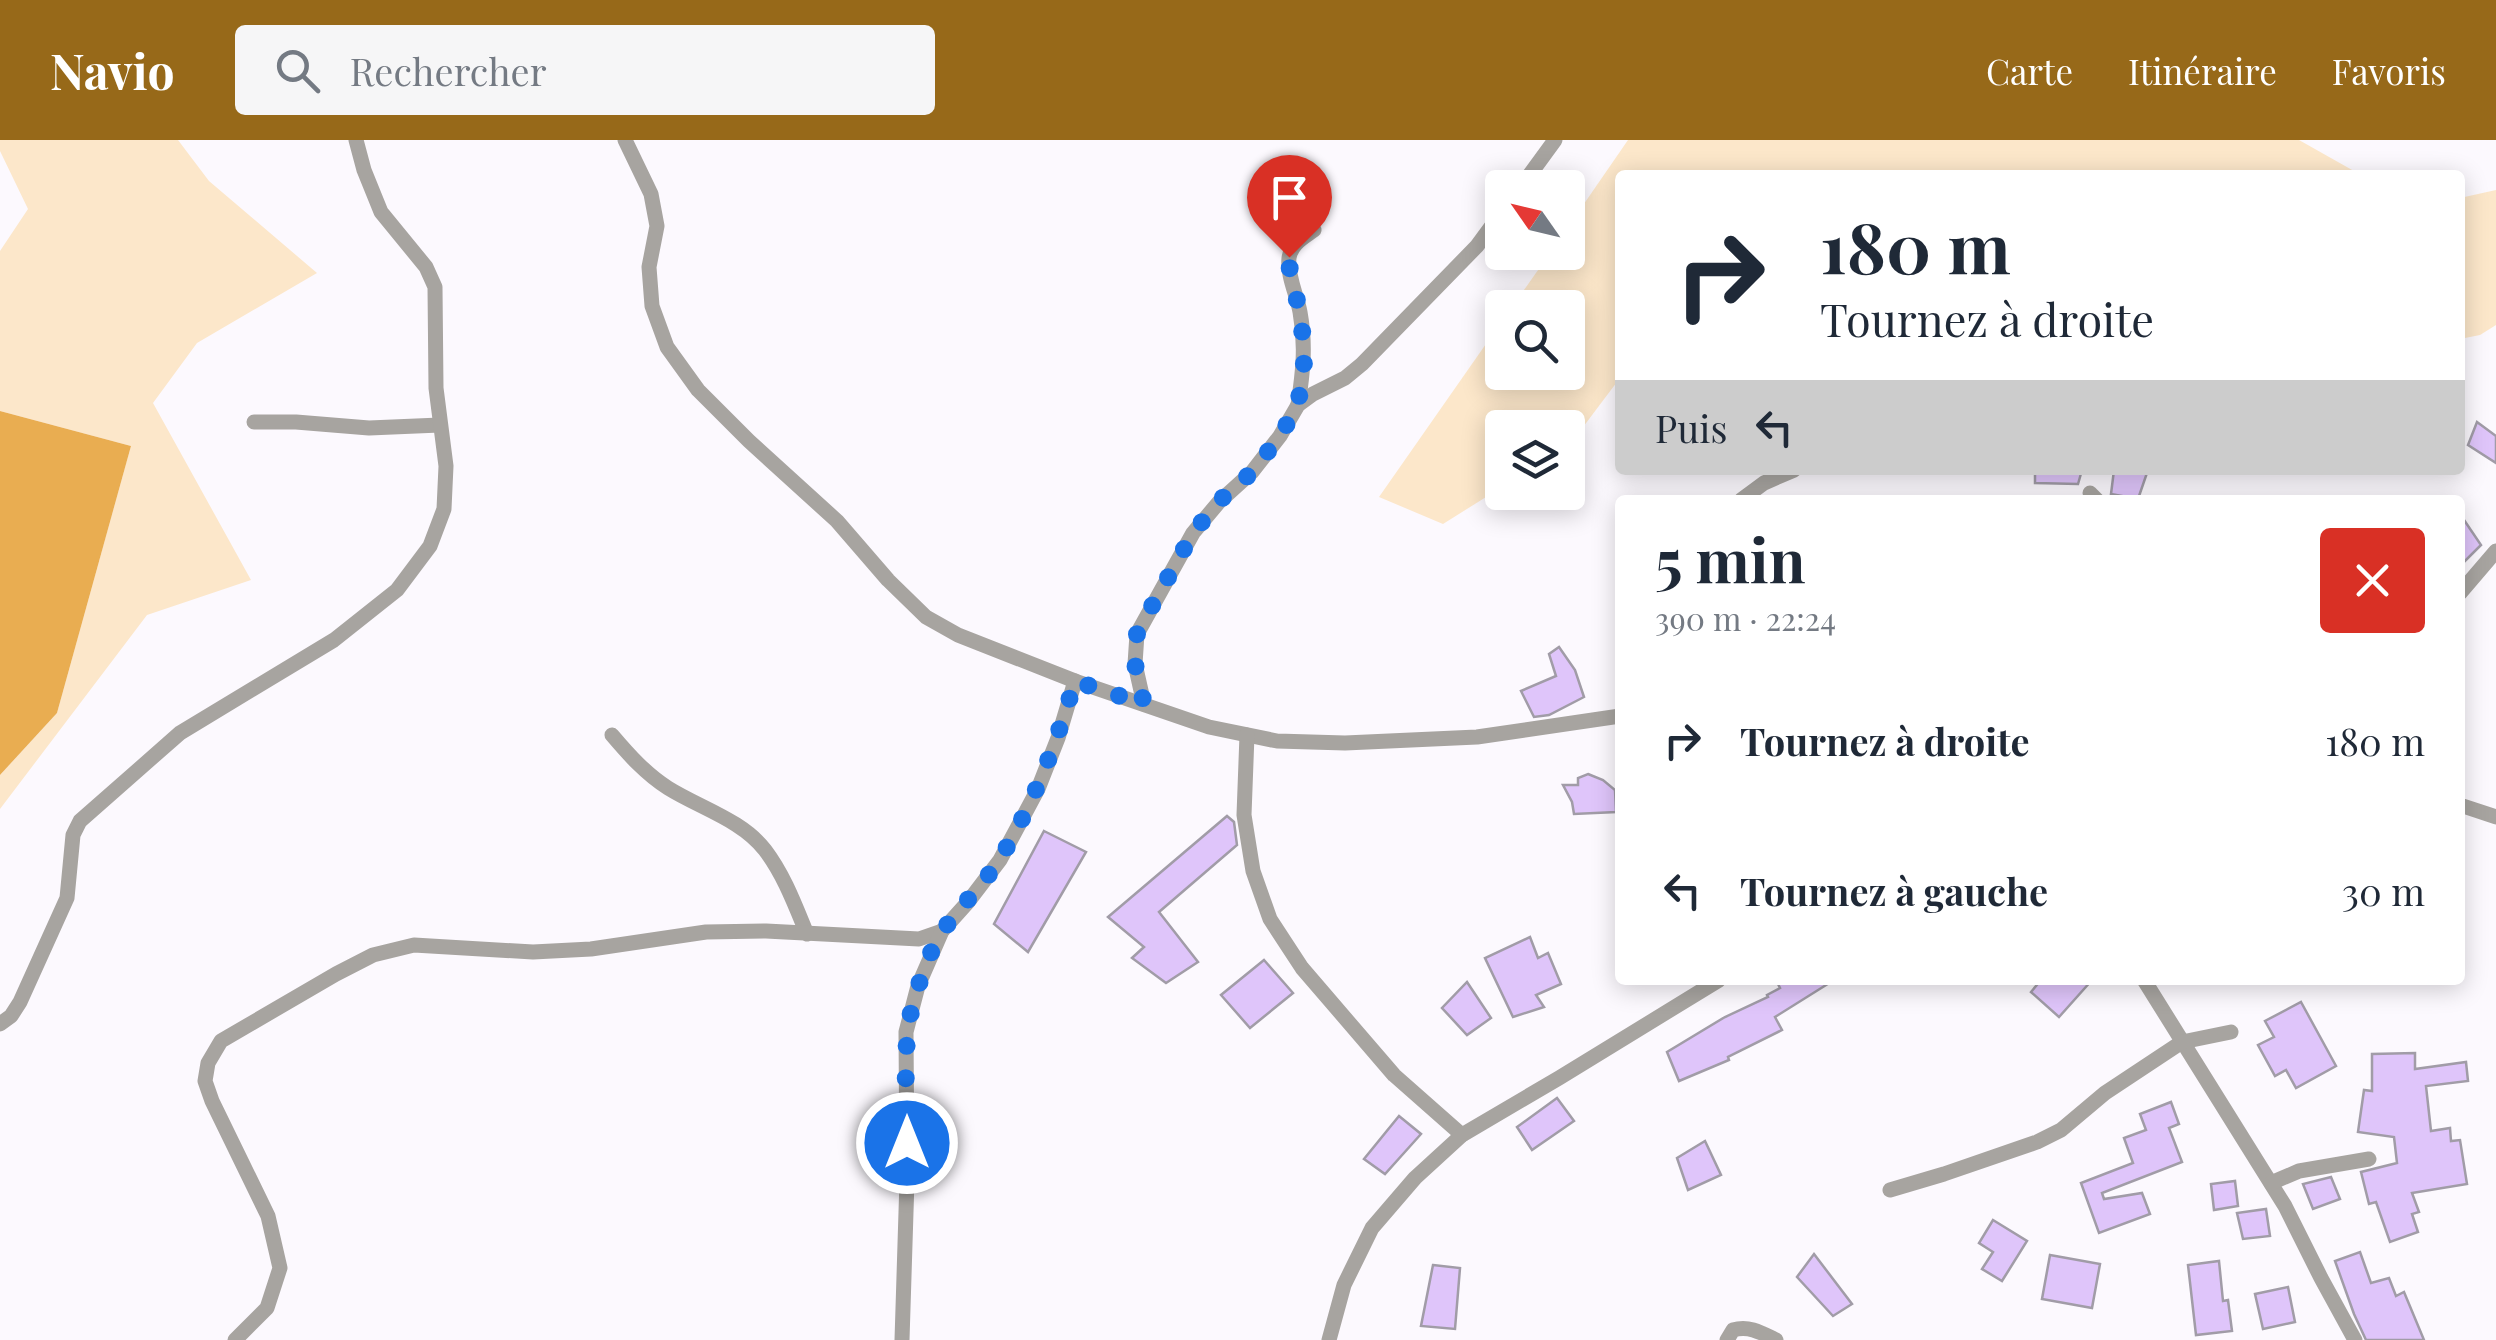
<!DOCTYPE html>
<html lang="fr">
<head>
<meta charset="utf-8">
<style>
	body { margin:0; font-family:"Playfair Display",serif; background:#f6f6f7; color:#1f2937; height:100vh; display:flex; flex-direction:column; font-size:38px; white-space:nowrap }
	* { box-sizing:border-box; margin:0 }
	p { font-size:32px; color:#747a83 }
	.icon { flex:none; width:55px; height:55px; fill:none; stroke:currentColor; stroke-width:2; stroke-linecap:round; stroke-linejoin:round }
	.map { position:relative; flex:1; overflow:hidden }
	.sheet { position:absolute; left:1615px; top:355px; width:850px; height:490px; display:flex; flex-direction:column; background:#fff; border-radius:10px; box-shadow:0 5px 25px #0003 }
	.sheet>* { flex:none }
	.top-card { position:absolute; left:1615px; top:30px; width:850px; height:305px; border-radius:10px; box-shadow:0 5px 25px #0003; background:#fff; color:#1f2937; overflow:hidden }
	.needle { width:65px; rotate:304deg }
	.buttons { position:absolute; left:1485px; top:30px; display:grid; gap:20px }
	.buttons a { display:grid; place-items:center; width:100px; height:100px; border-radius:10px; background:#fff; box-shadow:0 5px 25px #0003; font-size:50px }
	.pin { position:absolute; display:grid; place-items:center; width:85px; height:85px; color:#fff; margin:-102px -42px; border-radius:50% 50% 50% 0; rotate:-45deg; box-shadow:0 0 10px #0007 }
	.pin .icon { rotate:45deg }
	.me { position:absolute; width:110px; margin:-55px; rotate:0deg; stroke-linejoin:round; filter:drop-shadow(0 0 8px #0008) }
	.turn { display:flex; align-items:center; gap:35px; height:210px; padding:0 40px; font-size:45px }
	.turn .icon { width:130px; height:130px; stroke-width:2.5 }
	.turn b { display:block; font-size:70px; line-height:85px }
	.then { display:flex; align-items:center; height:95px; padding:0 40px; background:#0003; gap:20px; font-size:38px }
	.round { display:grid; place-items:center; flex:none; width:105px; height:105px; border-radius:10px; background:#f6f6f7 }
	.summary { display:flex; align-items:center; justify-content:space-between; height:170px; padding:0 40px }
	h1 { font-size:60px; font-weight:700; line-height:75px }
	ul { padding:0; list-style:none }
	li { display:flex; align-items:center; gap:30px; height:150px; padding:0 40px }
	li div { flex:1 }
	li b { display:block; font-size:38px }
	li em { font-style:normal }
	header { display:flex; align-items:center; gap:60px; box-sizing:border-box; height:140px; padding:0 50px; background:#976919; color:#fff }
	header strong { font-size:48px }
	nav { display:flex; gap:55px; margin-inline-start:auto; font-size:35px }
	.search { width:700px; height:90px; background:#f6f6f7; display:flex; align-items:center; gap:25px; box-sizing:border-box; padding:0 35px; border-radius:10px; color:#747a83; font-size:38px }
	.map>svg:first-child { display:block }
</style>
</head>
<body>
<header>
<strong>Navio</strong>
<div class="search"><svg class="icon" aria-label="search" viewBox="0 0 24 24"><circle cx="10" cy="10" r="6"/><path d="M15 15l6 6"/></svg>Rechercher</div>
<nav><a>Carte</a><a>Itinéraire</a><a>Favoris</a></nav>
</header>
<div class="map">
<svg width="2496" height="1200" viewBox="0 0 2496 1200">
	<rect width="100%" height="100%" fill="#fcf9fe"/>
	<g fill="#fce7ca">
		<polygon points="0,0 178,0 209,41 317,133 197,203 153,263 251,440 147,475 0,669 0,635 57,573 131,306 0,271 0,111 28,69 0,11"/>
		<polygon points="1628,0 2299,0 2361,35 1620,35 1620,238 1568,307 1568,288 1502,288 1502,347 1443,384 1379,357 1502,181 1502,232 1568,232 1568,168 1512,167 1550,113 1568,112 1568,87"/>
		<polygon points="2496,50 2496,185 2480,195 2460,199 2460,58"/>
	</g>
	<polygon fill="#e9ad51" points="0,271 131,306 57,573 0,635"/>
	<g fill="#dfc5fa" stroke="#a19ca7" stroke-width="2.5">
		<polygon points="2477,282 2496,296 2496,323 2468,305"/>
		<polygon points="2035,330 2082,330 2078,344 2035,343"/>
		<polygon points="2114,330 2148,330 2138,359 2111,354"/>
		<polygon points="2460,374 2481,405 2460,426"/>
		<polygon points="1559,507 1575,530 1584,557 1549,575 1534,577 1521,551 1556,536 1549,514"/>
		<polygon points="1588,634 1603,640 1615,650 1616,672 1574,674 1572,662 1563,645 1578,645 1578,638"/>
		<polygon points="1227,676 1234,682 1237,705 1159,772 1198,822 1166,843 1132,818 1144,807 1108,777"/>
		<polygon points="1044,691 1086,712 1028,812 994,784"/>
		<polygon points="1530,797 1538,818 1548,813 1561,844 1536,855 1544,867 1513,877 1485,818"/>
		<polygon points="1264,820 1293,853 1250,888 1221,855"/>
		<polygon points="1776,840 1834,840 1775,877 1782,890 1728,917 1729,920 1679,941 1667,912 1725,877 1768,857 1767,855 1780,848"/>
		<polygon points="2041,840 2092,840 2059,877 2031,852"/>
		<polygon points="1467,842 1491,878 1467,895 1442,868"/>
		<polygon points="2301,862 2336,926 2296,948 2286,930 2275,936 2258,905 2274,897 2265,881"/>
		<polygon points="2415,913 2415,929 2466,922 2468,941 2426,946 2431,991 2450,988 2451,1001 2460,1000 2467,1044 2412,1053 2419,1072 2412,1074 2418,1092 2390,1102 2376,1062 2369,1064 2361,1032 2397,1023 2394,997 2358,992 2364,950 2372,951 2372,914"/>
		<polygon points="1557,958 1574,981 1532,1010 1517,987"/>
		<polygon points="2171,962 2179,984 2169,988 2182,1022 2102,1053 2104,1059 2142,1053 2150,1074 2099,1093 2081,1043 2133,1023 2124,998 2146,990 2140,974"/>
		<polygon points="1399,976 1421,994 1385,1034 1364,1019"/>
		<polygon points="1705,1001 1721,1035 1688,1050 1677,1018"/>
		<polygon points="2331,1037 2340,1059 2313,1069 2303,1044"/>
		<polygon points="2235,1041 2238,1066 2214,1070 2211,1044"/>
		<polygon points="2266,1069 2270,1096 2243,1099 2237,1073"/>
		<polygon points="1993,1080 2027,1101 2002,1141 1982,1129 1993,1112 1979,1103"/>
		<polygon points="2360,1112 2371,1143 2389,1138 2396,1156 2404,1152 2424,1200 2366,1200 2354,1174 2335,1121"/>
		<polygon points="1814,1114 1852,1164 1833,1176 1797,1137"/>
		<polygon points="2050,1115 2100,1124 2092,1168 2042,1159"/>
		<polygon points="2219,1121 2223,1161 2228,1160 2232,1191 2196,1195 2188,1125"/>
		<polygon points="1433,1125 1460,1128 1455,1189 1421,1186"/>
		<polygon points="2288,1147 2295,1182 2263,1189 2255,1154"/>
	</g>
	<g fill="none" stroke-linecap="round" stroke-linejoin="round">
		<g stroke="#a7a4a0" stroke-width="15">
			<polyline points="625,0 651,54 657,86 649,127 652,166 667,207 698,250 749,301 837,381 888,440 926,477 958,495 1075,541 1209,587 1277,601 1345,603 1477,597 1620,576"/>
			<polyline points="1520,48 1555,0"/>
			<path d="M1298 265C1303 232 1306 205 1300 172 1297 155 1287 136 1289 118 1291 104 1303 98 1314 90"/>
			<polyline points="254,282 296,282 369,288 440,285"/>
			<polyline points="2090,353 2097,360"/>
			<polyline points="1741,360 1764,343 1794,330"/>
			<polyline points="2460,453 2496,411"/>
			<polyline points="1144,564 1135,524 1137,494 1193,393 1219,362 1252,332 1280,296 1298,265 1313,254 1345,238 1362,224 1477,106 1502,72"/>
			<path d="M612 595C629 615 646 634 668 648 700 668 742 680 765 710 784 735 795 765 807 794"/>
			<polyline points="1247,595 1244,675 1253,731 1270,779 1302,828 1394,935 1462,995"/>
			<polyline points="2460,665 2496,677"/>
			<polyline points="2144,840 2285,1066 2321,1138 2355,1200"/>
			<polyline points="0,884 11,876 20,862 67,758 73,695 80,681 180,593 334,500 397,450 430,406 444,369 446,326 436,248 435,147 426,127 381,72 364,30 356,0"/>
			<polyline points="2271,1043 2299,1031 2369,1019"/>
			<polyline points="1890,1050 1944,1034 2037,1002 2061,990 2105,953 2182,902 2231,892"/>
			<polyline points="235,1200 267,1168 280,1128 268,1076 212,961 205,941 208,923 221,901 336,834 373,815 414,805 533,812 591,809 706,792 766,791 919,799 942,791"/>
			<polyline points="902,1200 907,1040 906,892 918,846 942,791 968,762 1000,720 1038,649 1058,598 1075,541"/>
			<polyline points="1329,1200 1344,1145 1372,1088 1415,1038 1462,995 1559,938 1719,840"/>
			<path d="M1727 1200 1733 1190C1749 1185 1762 1193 1776 1200"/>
		</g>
	</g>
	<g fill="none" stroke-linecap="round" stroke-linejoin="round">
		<path stroke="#1a73e8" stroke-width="18" stroke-dasharray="0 32.4" d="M907 1003C907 951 900 894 919 844 925 827 933 804 944 789 962 764 985 743 1001 717 1035 661 1056 603 1075 541L1144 564 1135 524 1137 494 1152 466 1193 393 1218 362 1252 332 1280 296 1298 265 1305 216 1300 172 1290 133 1289 117"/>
	</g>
</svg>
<div class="buttons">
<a><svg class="needle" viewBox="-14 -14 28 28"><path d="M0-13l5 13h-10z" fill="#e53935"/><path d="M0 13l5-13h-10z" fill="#747a83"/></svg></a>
<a><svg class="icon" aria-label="search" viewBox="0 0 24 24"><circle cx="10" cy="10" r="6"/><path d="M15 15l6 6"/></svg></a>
<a><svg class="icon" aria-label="layers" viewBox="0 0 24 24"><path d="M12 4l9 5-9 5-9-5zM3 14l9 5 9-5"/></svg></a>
</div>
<div class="pin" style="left:1289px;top:117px;background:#d93025"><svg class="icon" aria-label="arrive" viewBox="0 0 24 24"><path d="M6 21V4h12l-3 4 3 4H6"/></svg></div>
<svg class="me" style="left:907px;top:1003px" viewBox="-20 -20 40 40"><circle r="17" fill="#1a73e8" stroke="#fff" stroke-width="3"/><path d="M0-11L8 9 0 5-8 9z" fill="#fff"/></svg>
<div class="top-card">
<div class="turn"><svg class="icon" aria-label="right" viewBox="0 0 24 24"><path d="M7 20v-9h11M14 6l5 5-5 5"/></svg><div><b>180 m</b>Tournez à droite</div></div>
<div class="then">Puis<svg class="icon" aria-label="left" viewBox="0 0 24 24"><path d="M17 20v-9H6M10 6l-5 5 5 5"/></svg></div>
</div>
<section class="sheet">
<div class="summary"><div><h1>5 min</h1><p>390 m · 22:24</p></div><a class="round" style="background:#d93025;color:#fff"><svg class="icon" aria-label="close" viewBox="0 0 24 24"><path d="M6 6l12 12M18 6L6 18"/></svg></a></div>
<ul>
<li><svg class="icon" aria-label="right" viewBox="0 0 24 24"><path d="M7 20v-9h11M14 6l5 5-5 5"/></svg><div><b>Tournez à droite</b></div><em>180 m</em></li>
<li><svg class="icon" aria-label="left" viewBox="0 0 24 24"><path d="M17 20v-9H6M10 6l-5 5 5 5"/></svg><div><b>Tournez à gauche</b></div><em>30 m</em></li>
</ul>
</section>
</div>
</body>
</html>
